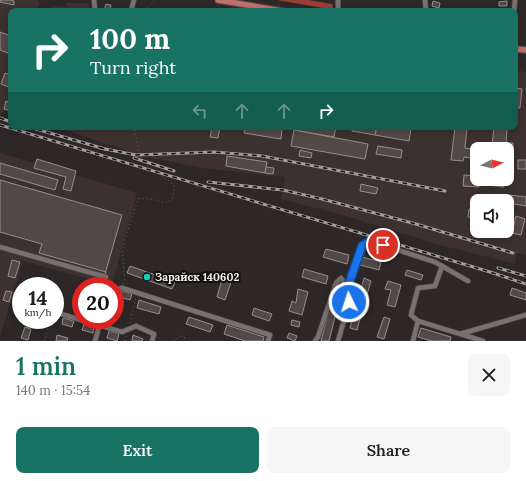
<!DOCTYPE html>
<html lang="en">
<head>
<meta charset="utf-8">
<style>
	body { margin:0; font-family:Lora,serif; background:#f6f6f6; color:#222; height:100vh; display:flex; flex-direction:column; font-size:15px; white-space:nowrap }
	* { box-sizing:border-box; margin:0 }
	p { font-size:13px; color:#767676 }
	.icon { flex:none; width:22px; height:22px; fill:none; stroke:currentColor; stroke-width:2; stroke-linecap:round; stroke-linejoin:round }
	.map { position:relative; height:341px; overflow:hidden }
	.drawer { display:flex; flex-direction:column; background:#fff; flex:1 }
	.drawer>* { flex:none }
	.banner { position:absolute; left:8px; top:8px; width:510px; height:122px; border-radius:8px; box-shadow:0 2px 6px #0003; background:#187364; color:#fff; overflow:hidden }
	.needle { width:26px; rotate:83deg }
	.tools { position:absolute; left:470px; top:142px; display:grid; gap:8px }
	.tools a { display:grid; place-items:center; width:44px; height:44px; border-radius:8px; background:#fff; box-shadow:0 2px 6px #0003; font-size:20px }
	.speed { position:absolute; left:12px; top:277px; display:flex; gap:8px; font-size:20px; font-weight:700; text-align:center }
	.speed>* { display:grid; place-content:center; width:52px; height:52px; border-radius:50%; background:#fff; box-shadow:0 2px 6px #0003; line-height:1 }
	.speed small { font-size:10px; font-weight:400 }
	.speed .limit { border:6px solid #d22; background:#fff; color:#111 }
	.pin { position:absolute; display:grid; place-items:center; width:34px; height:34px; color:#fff; margin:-17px; border:2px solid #fff; border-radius:50%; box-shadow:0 1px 4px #0007 }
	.me { position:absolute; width:44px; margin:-22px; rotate:356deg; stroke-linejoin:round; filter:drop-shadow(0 0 3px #0008) }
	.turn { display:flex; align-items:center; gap:14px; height:84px; padding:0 16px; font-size:18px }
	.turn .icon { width:52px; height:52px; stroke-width:2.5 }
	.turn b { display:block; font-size:28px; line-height:34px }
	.lanes { display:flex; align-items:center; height:38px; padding:0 16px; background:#0003; justify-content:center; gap:20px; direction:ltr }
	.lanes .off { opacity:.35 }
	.round { display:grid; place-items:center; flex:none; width:42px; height:42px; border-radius:8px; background:#f6f6f6 }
	.headline { display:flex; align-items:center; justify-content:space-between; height:68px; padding:0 16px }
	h1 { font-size:24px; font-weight:600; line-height:30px; color:#187364 }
	.cta { display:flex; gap:8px; margin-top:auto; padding:8px 16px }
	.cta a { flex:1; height:46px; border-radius:8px; background:#187364; color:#fff; font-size:16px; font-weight:600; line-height:46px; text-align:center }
	.cta a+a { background:#f6f6f6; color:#222 }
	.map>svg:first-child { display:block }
</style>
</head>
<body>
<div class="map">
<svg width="526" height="341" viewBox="0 0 526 341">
	<rect width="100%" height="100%" fill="#2d2727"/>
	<g fill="#3d312f" fill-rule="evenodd">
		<polygon points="0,0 38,0 38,2 40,2 37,11 11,11 11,112 4,109 2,113 0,113"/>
		<polygon points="66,3 89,3 89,11 51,11 52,5 66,7"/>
		<path d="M515 70 526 72V255L517 253 515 264 436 244 346 216 281 199 285 177 202 168 142 156 57 127H515ZM477 149H507V179H477ZM477 201H507V231H477Z"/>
		<polygon points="0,153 137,193 112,286 23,261 0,336"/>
	</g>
	<polygon fill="#9b3d37" points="277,0 309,0 332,4 333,8 328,9"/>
	<g fill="#504948" stroke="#968f8e">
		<polygon points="0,0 10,0 14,1 14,5 0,2"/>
		<polygon points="433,1 440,3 439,8 432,6"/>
		<polygon points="507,1 507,6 499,6 499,2"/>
		<polygon points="106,4 111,5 110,9 120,11 104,11"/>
		<polygon points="0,32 11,36 11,51 9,50 8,53 0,50"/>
		<polygon points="5,73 11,75 9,87 1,84"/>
		<polygon points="515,88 522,89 520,108 515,108"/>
		<polygon points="6,101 11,103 11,111 4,109"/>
		<polygon points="212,127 220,127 218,138 210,137"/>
		<polygon points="245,127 275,127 282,129 281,139 244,133"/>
		<polygon points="300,127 336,127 334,137 300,131"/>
		<polygon points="353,127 377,127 375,135 352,131"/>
		<polygon points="377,127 411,128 409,141 375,135"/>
		<polygon points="455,127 467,127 465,148 472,149 471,158 464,157 463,161 451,160"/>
		<polygon points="494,127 507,128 506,143 513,143 513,148 508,148 508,153 507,149 489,149 490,146 492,146"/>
		<polygon points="294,130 368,144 365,159 291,146"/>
		<polygon points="378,146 402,150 401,158 376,154"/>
		<polygon points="300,150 312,153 311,158 299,156"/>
		<polygon points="227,156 267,162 265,173 226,166"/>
		<polygon points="37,159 76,171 71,191 63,189 66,177 34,168"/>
		<rect x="518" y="160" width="8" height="9"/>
		<polygon points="0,163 58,180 55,190 0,174"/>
		<polygon points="266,167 274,168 273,174 265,173"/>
		<polygon points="464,175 477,176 477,179 480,179 479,187 463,186"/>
		<polygon points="480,179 505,179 504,187 479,184"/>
		<polygon points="0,180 122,215 105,274 106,272 39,253 42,244 0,232"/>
		<polygon points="361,184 378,188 376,194 360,191"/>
		<polygon points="510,195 526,197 526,206 509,203"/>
		<polygon points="475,197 491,199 491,201 477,201 477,207 473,207"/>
		<polygon points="469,209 477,210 477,218 468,217"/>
		<polygon points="516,216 525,219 521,235 512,233"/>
		<polygon points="326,249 349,255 347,264 323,257"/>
		<polygon points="362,257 381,262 379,270 360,265"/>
		<polygon points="12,260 20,262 15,278 8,276"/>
		<polygon points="130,266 175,282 172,289 127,273"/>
		<polygon points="304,269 328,276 326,284 302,277"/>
		<polygon points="407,270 423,275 421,280 405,275"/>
		<polygon points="224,273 233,276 225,300 217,297"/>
		<polygon points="364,278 371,281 366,298 359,296"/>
		<polygon points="388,281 401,285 395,307 387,305 391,290 385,289"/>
		<polygon points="512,288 526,293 526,300 510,295"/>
		<polygon points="298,289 308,292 302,315 289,311 292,301 296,303"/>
		<polygon points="6,291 12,292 9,302 3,300"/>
		<polygon points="121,291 132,294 130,300 120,297"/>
		<polygon points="139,300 161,307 159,314 137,308"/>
		<polygon points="330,306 341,309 339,314 336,313 329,341 321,341"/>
		<polygon points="254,308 272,314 269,321 252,315"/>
		<polygon points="355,310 362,312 357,330 350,328"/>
		<polygon points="189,317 213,325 210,332 186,324"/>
		<polygon points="384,317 390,319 384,339 377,337"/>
		<polygon points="63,318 74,321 72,327 62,324"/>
		<polygon points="292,320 300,322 299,327 291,325"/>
		<polygon points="84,324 94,326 93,333 82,330"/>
		<polygon points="227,325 264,337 263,341 245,341 224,334"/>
		<polygon points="25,327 31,329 28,340 21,338"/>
		<polygon points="421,328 451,337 450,341 432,341 418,337"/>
		<polygon points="109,331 119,334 117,341 107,338"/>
		<polygon points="289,333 297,336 295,341 287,338"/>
		<polygon points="57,335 68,338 67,341 56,341"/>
		<polygon points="133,335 143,339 142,341 132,341"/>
	</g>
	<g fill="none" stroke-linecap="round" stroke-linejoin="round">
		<defs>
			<g id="minor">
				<polyline points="94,0 95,11"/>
				<polyline points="425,0 426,11"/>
				<polyline points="131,11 134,0"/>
				<polyline points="338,11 338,0"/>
				<polyline points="514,11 515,0"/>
				<polyline points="0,247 106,277"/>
				<polyline points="115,290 122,288 270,335 268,341"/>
				<polyline points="55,312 81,320"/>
				<polyline points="82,320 122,332 136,326 154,334 152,341"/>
				<polyline points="418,321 411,315 418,288 435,286 442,266"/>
				<polyline points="460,334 526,315"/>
				<polyline points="95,341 101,320"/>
				<polyline points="315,341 318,337 336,283 341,278 347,286"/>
				<polyline points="338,341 350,300 346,294 362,246 370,241 435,262 468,281"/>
				<polyline points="413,341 418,321 483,341"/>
			</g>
			<g id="major">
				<polyline points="218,0 282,11"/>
				<polyline points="515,49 526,50"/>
			</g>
		</defs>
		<use href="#minor" stroke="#4b4646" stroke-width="6"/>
		<use href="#major" stroke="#4b4646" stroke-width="8"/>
		<g stroke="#696463" stroke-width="1" stroke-dasharray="1 3" stroke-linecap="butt">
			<polyline points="145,11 146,8 156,0"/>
			<path d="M123 284C127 274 121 261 123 250 126 233 133 216 138 199L147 198 166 203 172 199 175 188C169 179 164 178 155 172 138 159 138 147 134 127"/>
			<polyline points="130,323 136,297"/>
			<polyline points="44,341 51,320"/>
			<polyline points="125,341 126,336"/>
			<polyline points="174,341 181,336 188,339"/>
		</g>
		<use href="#minor" stroke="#787170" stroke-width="4.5"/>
		<use href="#major" stroke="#c17069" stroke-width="5.5"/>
		<defs>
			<g id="rail">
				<polyline points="0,118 11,122"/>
				<polyline points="0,125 490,272 526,284"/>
				<polyline points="29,127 105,149"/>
				<polyline points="100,148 136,155 214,152 262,156 445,191"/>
				<polyline points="134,158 174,171"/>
				<polyline points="208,182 283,190 322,199 416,224 513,253"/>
				<polyline points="498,268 526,276"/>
			</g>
		</defs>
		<use href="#rail" stroke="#a29d9c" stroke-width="3"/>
		<use href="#rail" stroke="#141111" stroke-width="1.5" stroke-dasharray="4.5" stroke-linecap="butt"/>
	</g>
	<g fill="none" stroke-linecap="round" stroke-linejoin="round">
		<defs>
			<polyline id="route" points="349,302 349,299 346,292 362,246 370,241 383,245"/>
		</defs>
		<use href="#route" stroke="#114b97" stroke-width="10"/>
		<use href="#route" stroke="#1a73e8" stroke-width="7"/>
	</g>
	<circle fill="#0bd5b5" stroke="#141111" stroke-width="1.5" cx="147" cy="277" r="4"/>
	<g text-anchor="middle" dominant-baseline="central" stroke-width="4" stroke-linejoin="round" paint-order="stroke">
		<g font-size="11" font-weight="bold" fill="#f4f0ef" stroke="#141111" text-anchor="start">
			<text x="155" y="277">Зарайск 140602</text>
		</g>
	</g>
</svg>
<div class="tools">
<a><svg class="needle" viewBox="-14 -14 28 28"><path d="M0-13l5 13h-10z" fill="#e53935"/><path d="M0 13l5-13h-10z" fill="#767676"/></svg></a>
<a><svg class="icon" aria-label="sound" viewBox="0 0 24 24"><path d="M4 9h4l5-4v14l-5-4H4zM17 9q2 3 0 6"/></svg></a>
</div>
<div class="speed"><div>14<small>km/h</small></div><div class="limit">20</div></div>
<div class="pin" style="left:383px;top:245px;background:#d93025"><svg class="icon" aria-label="arrive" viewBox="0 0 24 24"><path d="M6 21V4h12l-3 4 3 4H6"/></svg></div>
<svg class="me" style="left:349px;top:302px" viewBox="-20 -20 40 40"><circle r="17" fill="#1a73e8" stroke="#fff" stroke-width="3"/><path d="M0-11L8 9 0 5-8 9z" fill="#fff"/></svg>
<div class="banner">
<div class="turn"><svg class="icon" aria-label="right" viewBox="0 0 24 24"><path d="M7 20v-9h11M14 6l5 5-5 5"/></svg><div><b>100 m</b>Turn right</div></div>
<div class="lanes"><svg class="icon off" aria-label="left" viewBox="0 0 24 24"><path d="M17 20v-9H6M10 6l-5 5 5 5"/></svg><svg class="icon off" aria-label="ahead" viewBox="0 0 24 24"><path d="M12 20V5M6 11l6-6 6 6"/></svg><svg class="icon off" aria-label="ahead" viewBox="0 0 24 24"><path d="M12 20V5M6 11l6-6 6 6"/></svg><svg class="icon" aria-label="right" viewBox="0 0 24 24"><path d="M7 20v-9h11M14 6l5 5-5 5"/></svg></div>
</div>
</div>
<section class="drawer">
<div class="headline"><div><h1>1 min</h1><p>140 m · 15:54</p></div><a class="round"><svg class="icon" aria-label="close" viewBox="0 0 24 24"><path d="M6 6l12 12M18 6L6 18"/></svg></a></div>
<div class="cta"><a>Exit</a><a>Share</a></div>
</section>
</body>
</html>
